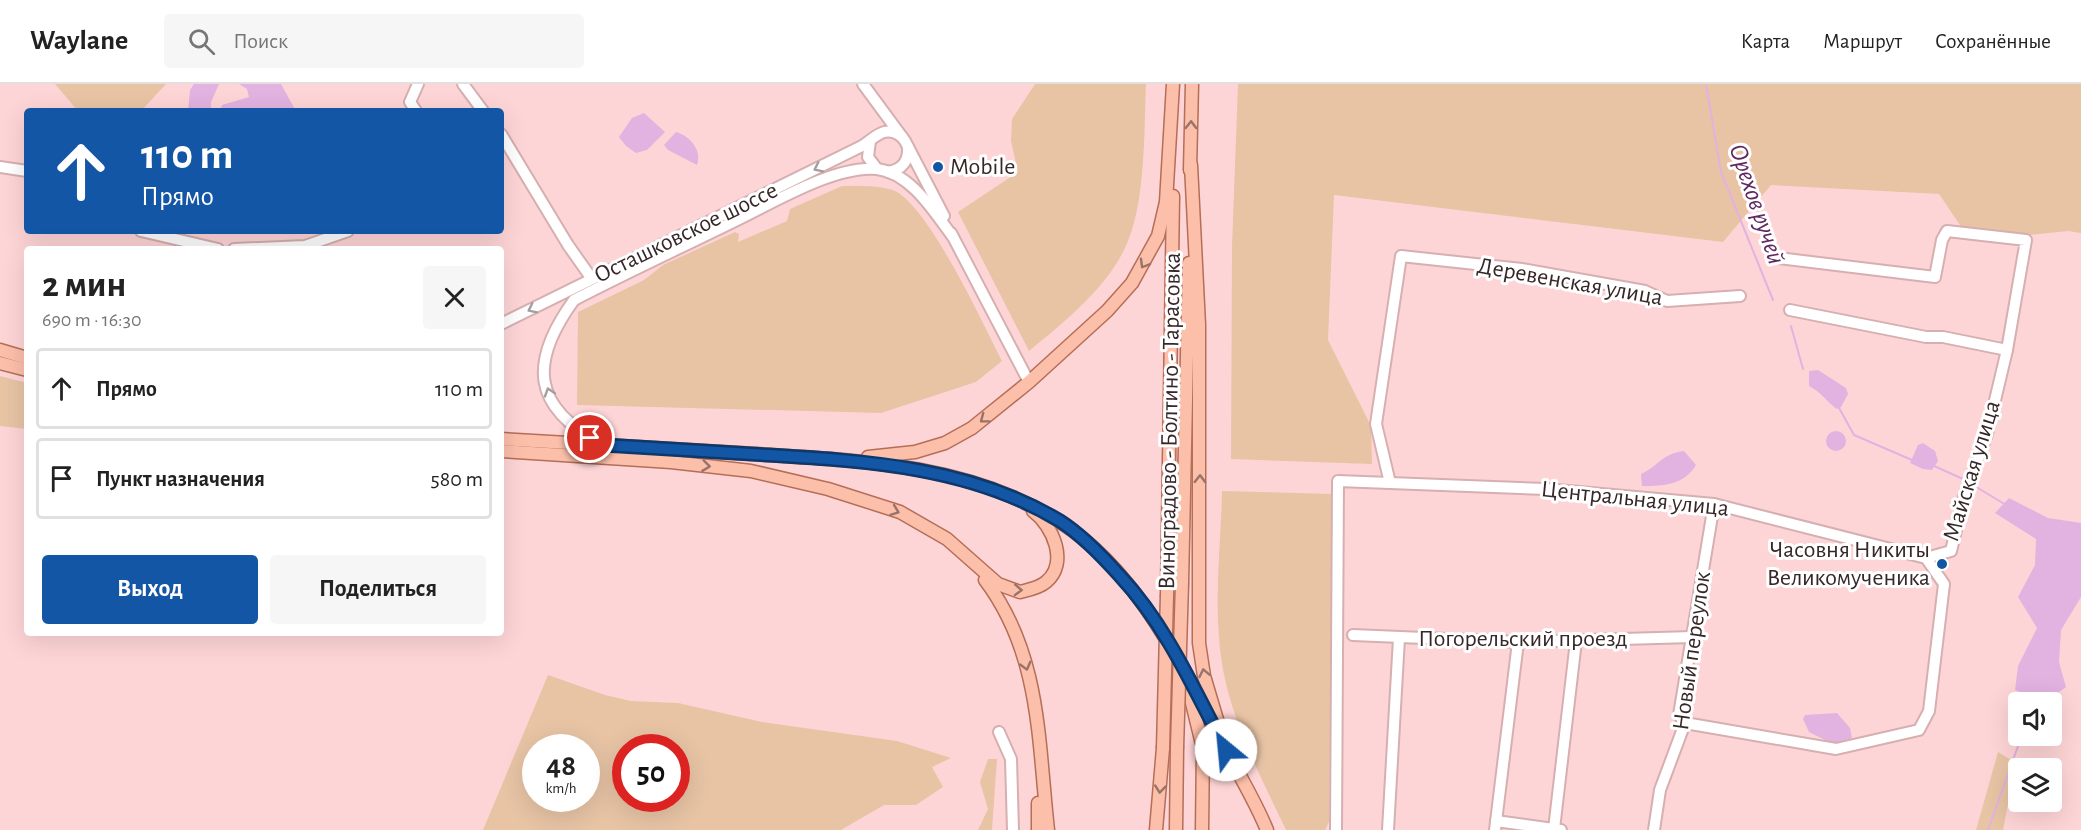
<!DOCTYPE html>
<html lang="ru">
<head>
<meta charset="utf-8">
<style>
	body { margin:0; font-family:"Alegreya Sans",sans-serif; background:#f6f6f6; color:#222; height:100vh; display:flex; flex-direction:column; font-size:22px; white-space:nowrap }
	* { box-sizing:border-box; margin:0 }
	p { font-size:20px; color:#767676 }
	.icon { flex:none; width:33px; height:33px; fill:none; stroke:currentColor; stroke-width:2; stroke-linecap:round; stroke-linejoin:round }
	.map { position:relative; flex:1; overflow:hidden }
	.details { position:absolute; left:24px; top:162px; width:480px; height:390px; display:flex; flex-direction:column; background:#fff; border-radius:6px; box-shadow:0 6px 24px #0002 }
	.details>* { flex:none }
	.guide { position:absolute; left:24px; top:24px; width:480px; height:126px; border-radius:6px; box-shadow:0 6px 24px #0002; background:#1356a6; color:#fff; overflow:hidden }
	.buttons { position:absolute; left:2008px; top:608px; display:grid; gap:12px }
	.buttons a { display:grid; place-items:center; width:54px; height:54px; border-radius:6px; background:#fff; box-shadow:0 6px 24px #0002; font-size:30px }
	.speed { position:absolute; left:522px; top:650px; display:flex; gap:12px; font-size:30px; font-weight:700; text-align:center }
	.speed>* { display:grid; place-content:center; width:78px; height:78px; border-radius:50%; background:#fff; box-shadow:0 6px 24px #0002; line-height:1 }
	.speed small { font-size:15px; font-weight:400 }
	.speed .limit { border:9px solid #d22; background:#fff; color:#111 }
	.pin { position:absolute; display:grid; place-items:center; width:51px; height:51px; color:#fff; margin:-26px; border:3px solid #fff; border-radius:50%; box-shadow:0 2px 6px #0007 }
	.me { position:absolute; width:66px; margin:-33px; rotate:332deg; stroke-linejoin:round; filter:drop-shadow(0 0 4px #0008) }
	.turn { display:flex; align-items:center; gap:21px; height:126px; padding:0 18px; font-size:27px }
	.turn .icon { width:78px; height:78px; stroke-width:2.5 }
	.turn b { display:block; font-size:42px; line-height:51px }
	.round { display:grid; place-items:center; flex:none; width:63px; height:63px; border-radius:6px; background:#f6f6f6 }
	.head { display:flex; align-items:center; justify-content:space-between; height:102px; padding:0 18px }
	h1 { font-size:36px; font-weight:700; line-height:45px }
	.primary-button { display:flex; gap:12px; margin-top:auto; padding:12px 18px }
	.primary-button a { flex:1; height:69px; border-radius:6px; background:#1356a6; color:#fff; font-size:24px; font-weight:700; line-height:69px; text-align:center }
	.primary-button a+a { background:#f6f6f6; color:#222 }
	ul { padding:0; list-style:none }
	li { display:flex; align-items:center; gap:18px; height:81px; margin:0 12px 9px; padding:0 6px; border:3px solid #e0e0e0; border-radius:6px }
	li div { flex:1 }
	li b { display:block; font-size:22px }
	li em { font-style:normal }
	header { display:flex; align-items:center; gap:36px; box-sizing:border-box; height:84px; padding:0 30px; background:#fff; border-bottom:2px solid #e0e0e0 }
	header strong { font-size:28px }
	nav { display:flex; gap:33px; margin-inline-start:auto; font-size:21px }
	.search { width:420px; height:54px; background:#f6f6f6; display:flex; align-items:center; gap:15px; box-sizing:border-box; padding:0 21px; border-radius:6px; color:#767676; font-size:22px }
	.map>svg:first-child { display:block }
</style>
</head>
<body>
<header>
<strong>Waylane</strong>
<div class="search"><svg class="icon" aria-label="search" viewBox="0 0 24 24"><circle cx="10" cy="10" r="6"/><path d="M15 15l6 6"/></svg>Поиск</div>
<nav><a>Карта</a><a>Маршрут</a><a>Сохранённые</a></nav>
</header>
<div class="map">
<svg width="2081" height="746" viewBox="0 0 2081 746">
	<rect width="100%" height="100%" fill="#fed5d7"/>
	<g fill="#e8c4a5" fill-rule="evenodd">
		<polygon points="55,0 166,0 141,27 78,27"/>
		<path d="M1035 0H1146C1144 47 1146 121 1125 164 1105 206 1064 238 1029 267L958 128 1018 88 1011 57 1012 35Z"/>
		<polygon points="1238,0 2081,0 2081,149 2068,147 2021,152 1962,144 1939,110 1771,101 1723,158 1334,111 1328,256 1371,342 1372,380 1231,375 1232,162"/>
		<path d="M842 102C858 102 878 101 893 106 928 120 983 240 1002 277L976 298 881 329 577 321 578 228 644 196 663 181 735 148 739 150 738 158 787 137 790 125Z"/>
		<polygon points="0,292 27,299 27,345 0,342"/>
		<path d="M1222 407 1332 410 1329 738 1325 746H1286C1257 685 1223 622 1219 553 1215 505 1221 455 1222 407Z"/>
		<path d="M548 591 605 611 631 617 678 619 762 638 897 657 951 674 932 683 943 703 916 721H884L841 746H483ZM536 663H586V714H536ZM626 663H676V714H626Z"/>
		<polygon points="1998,668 2016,679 2003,746 1976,746"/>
		<polygon points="988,675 997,675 992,746 978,746 988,725 980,698"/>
	</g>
	<g fill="#e2b2e0">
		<polygon points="194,0 219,0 211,18 211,27 188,27 190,6"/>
		<polygon points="239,0 281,0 296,27 220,27 222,21 249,13 247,5"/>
		<polygon points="644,29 665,48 647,66 636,69 626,62 619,53 632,34"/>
		<path d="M676 48C690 52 702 66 697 81L668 66 664 61Z"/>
		<path d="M1818 286 1846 304 1848 310 1841 323 1837 325C1826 317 1821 308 1809 302V287Z"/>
		<circle cx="1836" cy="357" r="10"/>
		<polygon points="1923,359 1935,367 1938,377 1932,386 1923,385 1910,379 1918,361"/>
		<path d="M1684 367 1696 381C1684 401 1664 402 1642 402L1641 390C1659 382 1661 370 1684 367Z"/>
		<polygon points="2009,414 2048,434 2081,439 2081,513 2061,546 2059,578 2066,603 2045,618 2015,606 2018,582 2037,544 2018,513 2035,481 2036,455 1995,429"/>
		<polygon points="1837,629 1850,644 1852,654 1833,660 1809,648 1803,635 1805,631"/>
	</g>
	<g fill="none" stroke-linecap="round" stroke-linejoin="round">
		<g stroke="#e2b2e0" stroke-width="2">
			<polyline points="1706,0 1721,88 1773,216"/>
			<polyline points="1791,242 1803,285"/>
			<polyline points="1838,322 1854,351 1912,376"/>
			<polyline points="1932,381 1963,395"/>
			<polyline points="1973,401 2006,421"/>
			<polyline points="1988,746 2022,651"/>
		</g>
		<defs>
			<g id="minor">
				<polyline points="463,0 483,27"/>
				<polyline points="863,0 905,57 944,132"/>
				<polyline points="416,27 410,18 418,0"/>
				<polyline points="501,50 568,161 592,195"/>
				<polyline points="870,57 868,73 877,85"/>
				<polyline points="0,83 27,87"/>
				<path d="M888 88C902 86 909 77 908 63"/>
				<polyline points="141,147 218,165"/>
				<polyline points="951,149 1029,298"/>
				<polyline points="234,165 305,162 348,147"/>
				<polyline points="1790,226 1926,253 1943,253 2007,266"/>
				<path d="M501 240 862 62C876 53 885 40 902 53"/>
				<path d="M602 360C531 323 529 278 574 216 626 189 680 164 733 138 771 120 834 81 877 85 911 89 934 128 953 153"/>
				<polyline points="1390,399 1376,340 1401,172 1522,185 1645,207 1667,217 1740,212"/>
				<polyline points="1353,551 1518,558 1693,553"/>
				<polyline points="1685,639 1836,665 1919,646 1929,627 1944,500 1926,474 1951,467 1964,413 1987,350 2007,266 2026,156 1947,147 1942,156 1935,193 1778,174"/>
				<polyline points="999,648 1011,675 1013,746"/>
				<polyline points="1496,737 1561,746"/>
				<polyline points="1554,745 1576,557"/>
				<polyline points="1336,746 1338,397 1546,405 1714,420 1926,474"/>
				<polyline points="1388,746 1399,554"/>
				<polyline points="1495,746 1518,558"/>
				<polyline points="1654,746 1660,706 1685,639 1679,631 1714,420"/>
			</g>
			<g id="major">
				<polyline points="1191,81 1199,241 1199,559 1204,592 1218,639"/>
				<polyline points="1190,86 1192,0"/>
				<polyline points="0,266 27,274"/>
				<polyline points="0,279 27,286"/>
				<path d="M501 355C580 360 659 364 738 369 847 376 965 377 1060 438 1136 486 1179 576 1219 653 1235 684 1254 714 1267 746"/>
				<path d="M501 367 671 378 751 387 828 405 900 428 947 455 998 500 1020 508C1028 506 1039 504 1046 498 1069 479 1053 442 1033 427"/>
				<polyline points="868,373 915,368 945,359 972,344 1029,298 1107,227 1132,199 1158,152 1166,118 1173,0"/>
				<path d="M985 496C1041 570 1038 657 1048 746"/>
				<polyline points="1182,499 1189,179"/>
				<polyline points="1167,511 1173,112"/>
				<polyline points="1190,611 1203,664 1202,746"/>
				<polyline points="1038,719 1038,746"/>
				<polyline points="1156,746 1163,664"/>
				<polyline points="1176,746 1177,664"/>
			</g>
		</defs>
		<use href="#minor" stroke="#d6afb0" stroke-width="14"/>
		<use href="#major" stroke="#b56e58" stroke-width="15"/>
		<use href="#minor" stroke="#fff" stroke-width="10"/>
		<use href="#major" stroke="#fcbfaa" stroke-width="12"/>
		<defs>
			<g id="major-bridge">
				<polyline points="1163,664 1167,511"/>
				<polyline points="1177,664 1182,499"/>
			</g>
		</defs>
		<use href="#major-bridge" stroke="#b56e58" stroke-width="15" stroke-linecap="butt"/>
		<use href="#major-bridge" stroke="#fcbfaa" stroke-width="12"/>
	</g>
	<defs><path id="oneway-chevron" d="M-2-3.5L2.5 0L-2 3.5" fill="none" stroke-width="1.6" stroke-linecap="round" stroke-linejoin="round" transform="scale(1.5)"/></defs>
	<g stroke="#997369">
		<use href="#oneway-chevron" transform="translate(1191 41) rotate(-89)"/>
		<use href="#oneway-chevron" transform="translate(1144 180) rotate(120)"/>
		<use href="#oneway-chevron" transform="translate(984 335) rotate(143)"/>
		<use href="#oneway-chevron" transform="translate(706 382) rotate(7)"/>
		<use href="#oneway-chevron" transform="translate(1200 395) rotate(-89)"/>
		<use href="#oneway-chevron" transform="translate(895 427) rotate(21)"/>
		<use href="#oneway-chevron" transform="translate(1018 506) rotate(2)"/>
		<use href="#oneway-chevron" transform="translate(1026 582) rotate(75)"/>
		<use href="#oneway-chevron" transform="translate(1204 589) rotate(-102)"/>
		<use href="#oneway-chevron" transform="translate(1160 705) rotate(96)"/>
	</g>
	<g stroke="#a59e9e">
		<use href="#oneway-chevron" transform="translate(818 84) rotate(154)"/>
		<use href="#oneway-chevron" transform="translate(532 225) rotate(154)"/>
		<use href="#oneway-chevron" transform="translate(549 308) rotate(-108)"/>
	</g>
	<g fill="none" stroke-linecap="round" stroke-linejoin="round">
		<defs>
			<path id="route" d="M590 354 604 361C658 364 712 368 767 371 867 377 971 383 1060 437 1082 451 1103 473 1120 492 1166 541 1195 607 1226 666"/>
		</defs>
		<use href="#route" stroke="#0c386c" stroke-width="15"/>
		<use href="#route" stroke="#1356a6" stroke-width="10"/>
	</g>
	<g fill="#1356a6" stroke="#fff" stroke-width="2">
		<circle cx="938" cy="83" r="6"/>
		<circle cx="1942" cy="480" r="6"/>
	</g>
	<g text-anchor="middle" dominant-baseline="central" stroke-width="6" stroke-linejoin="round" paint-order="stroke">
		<g font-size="24" fill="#362728" stroke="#fff" text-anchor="start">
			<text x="950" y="83">Mobile</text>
			<text x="1930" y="466" text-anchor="end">Часовня Никиты<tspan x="1930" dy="28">Великомученика</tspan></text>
		</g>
		<g font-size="24" fill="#362728" stroke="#fff">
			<text transform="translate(686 149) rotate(-26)">Осташковское шоссе</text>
			<text transform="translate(1570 198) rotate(10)">Деревенская улица</text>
			<text transform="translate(1170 337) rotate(-89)">Виноградово - Болтино - Тарасовка</text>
			<text transform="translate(1972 387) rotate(-73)">Майская улица</text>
			<text transform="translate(1635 415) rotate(6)">Центральная улица</text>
			<text x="1523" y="555">Погорельский проезд</text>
			<text transform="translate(1692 567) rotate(-82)">Новый переулок</text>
		</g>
		<g font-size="26" font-style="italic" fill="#602860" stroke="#fff">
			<text transform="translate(1757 120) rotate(71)">Орехов ручей</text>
		</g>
	</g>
</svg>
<div class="buttons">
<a><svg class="icon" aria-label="sound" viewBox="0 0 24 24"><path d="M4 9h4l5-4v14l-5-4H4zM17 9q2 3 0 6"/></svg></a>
<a><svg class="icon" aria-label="layers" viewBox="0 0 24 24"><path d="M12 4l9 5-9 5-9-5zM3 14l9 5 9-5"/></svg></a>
</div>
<div class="speed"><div>48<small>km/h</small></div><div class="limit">50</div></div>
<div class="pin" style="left:590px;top:354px;background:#d93025"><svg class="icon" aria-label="arrive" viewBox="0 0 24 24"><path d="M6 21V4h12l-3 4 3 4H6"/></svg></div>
<svg class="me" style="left:1226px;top:666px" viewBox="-20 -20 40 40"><circle r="19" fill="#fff"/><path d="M0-13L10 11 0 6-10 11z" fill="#1356a6"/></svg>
<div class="guide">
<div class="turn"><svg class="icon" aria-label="ahead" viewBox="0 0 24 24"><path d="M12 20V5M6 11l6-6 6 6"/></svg><div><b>110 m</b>Прямо</div></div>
</div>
<section class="details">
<div class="head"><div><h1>2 мин</h1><p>690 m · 16:30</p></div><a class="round"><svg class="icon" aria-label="close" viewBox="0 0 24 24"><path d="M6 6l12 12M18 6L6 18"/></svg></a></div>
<ul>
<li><svg class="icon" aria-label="ahead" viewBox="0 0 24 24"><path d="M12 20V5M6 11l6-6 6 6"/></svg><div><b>Прямо</b></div><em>110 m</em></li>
<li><svg class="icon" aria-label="arrive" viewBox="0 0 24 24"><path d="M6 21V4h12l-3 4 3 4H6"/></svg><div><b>Пункт назначения</b></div><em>580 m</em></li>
</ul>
<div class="primary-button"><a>Выход</a><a>Поделиться</a></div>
</section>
</div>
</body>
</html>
